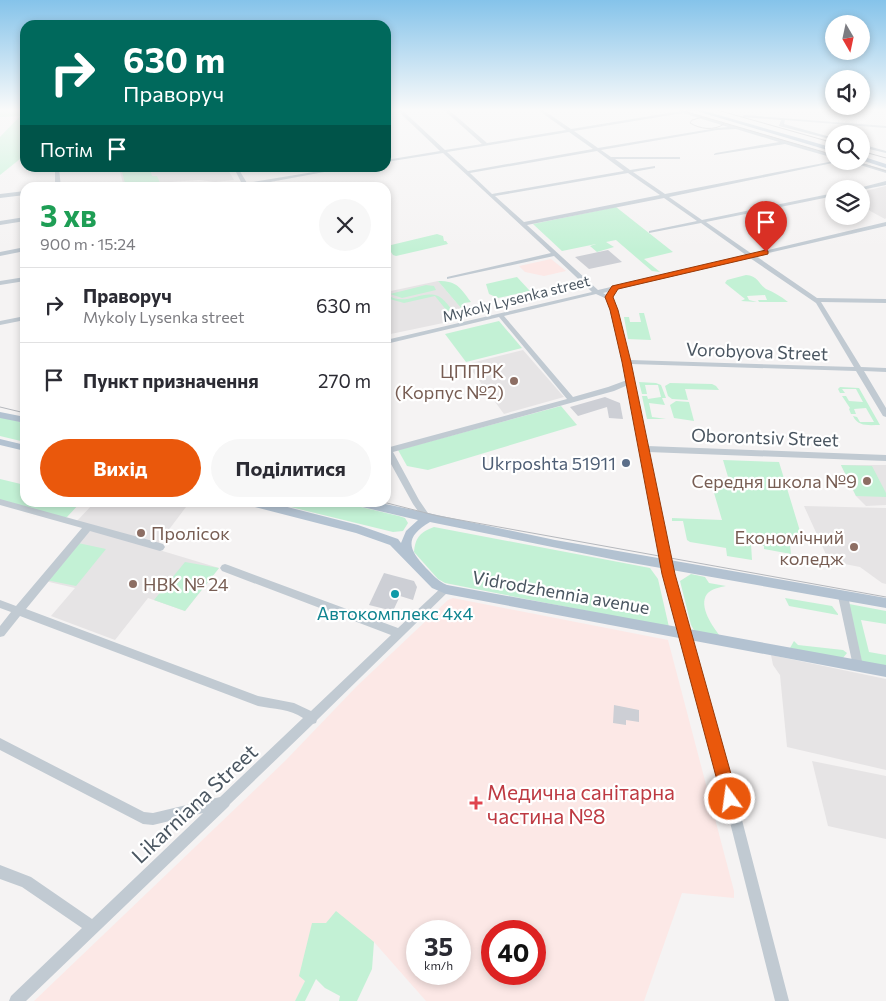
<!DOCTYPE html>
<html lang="uk">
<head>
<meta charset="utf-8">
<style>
	body { margin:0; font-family:Commissioner,sans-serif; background:#f7f7f7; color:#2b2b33; height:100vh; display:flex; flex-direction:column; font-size:19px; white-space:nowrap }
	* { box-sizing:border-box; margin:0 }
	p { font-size:16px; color:#7c7c81 }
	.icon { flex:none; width:28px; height:28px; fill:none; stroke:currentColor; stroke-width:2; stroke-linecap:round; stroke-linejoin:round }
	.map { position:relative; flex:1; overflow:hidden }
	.details { position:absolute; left:20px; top:182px; width:371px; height:325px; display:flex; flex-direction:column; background:#fff; border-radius:15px; box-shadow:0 2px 8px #0003 }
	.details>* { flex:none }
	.hud { position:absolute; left:20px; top:20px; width:371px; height:152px; border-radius:15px; box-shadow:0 2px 8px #0003; background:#00695c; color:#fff; overflow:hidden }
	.needle { width:32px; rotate:171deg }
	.controls { position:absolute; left:825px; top:15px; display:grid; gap:10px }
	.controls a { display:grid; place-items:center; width:45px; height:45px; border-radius:50%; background:#fff; box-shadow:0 2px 8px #0003; font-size:25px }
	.speed { position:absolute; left:406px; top:920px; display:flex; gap:10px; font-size:25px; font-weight:700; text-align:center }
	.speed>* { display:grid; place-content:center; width:65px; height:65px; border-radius:50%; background:#fff; box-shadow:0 2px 8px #0003; line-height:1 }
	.speed small { font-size:12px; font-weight:400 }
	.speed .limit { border:8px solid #d22; background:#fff; color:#111 }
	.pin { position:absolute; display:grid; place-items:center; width:42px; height:42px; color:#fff; margin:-51px -21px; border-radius:50% 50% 50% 0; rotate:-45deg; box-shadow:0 0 5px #0007 }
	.pin .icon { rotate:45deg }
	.me { position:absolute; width:55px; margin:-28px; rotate:346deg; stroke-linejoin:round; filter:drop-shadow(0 0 4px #0008) }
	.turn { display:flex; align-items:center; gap:18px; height:105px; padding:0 20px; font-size:22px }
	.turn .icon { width:65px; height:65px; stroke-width:2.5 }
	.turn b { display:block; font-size:35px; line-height:42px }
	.then { display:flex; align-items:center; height:48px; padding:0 20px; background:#0003; gap:10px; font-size:19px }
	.round { display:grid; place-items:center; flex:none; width:52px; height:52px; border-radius:26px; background:#f7f7f7 }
	.headline { display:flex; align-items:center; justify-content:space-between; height:85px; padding:0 20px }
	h1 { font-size:30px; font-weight:700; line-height:38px; color:#1e9e55 }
	.cta { display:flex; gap:10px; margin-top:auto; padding:10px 20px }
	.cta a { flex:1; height:58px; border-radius:30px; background:#ea580c; color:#fff; font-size:20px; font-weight:700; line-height:58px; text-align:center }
	.cta a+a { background:#f7f7f7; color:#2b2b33 }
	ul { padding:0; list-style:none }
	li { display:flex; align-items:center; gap:15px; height:75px; padding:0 20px; border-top:1px solid #e1e1e2 }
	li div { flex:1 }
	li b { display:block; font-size:19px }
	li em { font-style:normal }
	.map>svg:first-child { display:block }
</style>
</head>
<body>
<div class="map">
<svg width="886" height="1001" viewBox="0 0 886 1001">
	<rect width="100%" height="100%" fill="#f5f3f3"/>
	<g fill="#e6e4e5">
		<polygon points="119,168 227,168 234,180 215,182 199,180 170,182 146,185 146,187 124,187"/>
		<polygon points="886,186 886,218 885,219 861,206 861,192"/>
		<polygon points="438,281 461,308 442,314 448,322 386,335 386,292"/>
		<polygon points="523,350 564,397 504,414 467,364"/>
		<polygon points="841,465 886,465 886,505 866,506 856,496"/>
		<polygon points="94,503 189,503 158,544 76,522"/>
		<polygon points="804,506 886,508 886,584 882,583 860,567 829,561"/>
		<polygon points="89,530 116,537 219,568 185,611 148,598 115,640 51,616 75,588 45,581"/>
		<polygon points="771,655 886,679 886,770 787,747 780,675 773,665"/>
		<polygon points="812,761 886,776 886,839 828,826"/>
	</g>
	<g fill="#fce8e6" fill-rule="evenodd">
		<polygon points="551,259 566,271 544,276 525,272 519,266"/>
		<path d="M453 598 668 640 734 891V898L682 893 644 1001H426L374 942 305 981 295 1001H34L285 761 357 686 448 600ZM418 931H460V974H418ZM492 931H535V974H492Z"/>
	</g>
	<g fill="#c3f1d5">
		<polygon points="0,110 25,110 25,158 20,159 0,175 0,137 20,116 0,117"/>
		<polygon points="121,168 150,168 152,176 157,176 160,183 146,186 145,187 126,187"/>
		<polygon points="616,207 673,252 644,259 660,272 652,271 616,240 606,242 614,247 597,252 590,246 596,244 562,251 533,224"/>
		<polygon points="437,234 443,236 444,241 446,241 448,244 396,256 393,255 387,246"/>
		<path d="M746 275C759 276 759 285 766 289 774 292 780 296 788 302H759L758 300H767L765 295 747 296 749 300 757 302 741 301 745 299 725 283 727 280Z"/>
		<polygon points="517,277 530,291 498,298 489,294 486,284"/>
		<path d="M438 281C458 281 460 288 471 302L464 303 461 308Z"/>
		<polygon points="426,285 434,286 436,290 402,298 390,294"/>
		<path d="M386 294C405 308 421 289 438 296 443 298 449 306 452 310L447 311 435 296 404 303 386 298Z"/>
		<polygon points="639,313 644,313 651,340 628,339 624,317 629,317 630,322 641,322"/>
		<polygon points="499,321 522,348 466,362 445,334"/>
		<polygon points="639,382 656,383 661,385 666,398 662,398 665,405 649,403 652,417 666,419 647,419 642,396 647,396 648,399 661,397 658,385 645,385 647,394 642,394"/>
		<polygon points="670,383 712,384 716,386 719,390 685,389 688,400 672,399 668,396 665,386"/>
		<path d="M840 387 859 388 880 425C869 425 858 427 853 416L857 417 860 422H874L866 408 854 409 856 414H851L849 409 850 408 842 396H846L849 401 863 402 856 389H842L845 393H840L838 389Z"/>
		<polygon points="676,401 689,402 694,421 674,418 670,405"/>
		<polygon points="561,406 577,425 428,470 407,466 398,450"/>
		<polygon points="0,417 25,423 25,442 0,436"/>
		<polygon points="723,460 779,462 803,541 785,538 786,545 790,545 791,554 764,549 764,546 751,544 752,560 727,556 726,548 690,542 687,540 683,521 672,521 672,518 722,520 712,486 731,487"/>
		<polygon points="841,465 872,466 886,493 886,497 856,496"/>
		<polygon points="0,479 25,485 25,502 80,503 67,517 62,517 0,500"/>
		<polygon points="274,503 344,503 399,516 405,518 408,523 403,531 393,532"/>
		<path d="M434 527 650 568 658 579 669 627 445 583 438 579 414 552C415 538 420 532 434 527Z"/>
		<polygon points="78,543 106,549 76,586 46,580"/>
		<polygon points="185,562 219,568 185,611 154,600"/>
		<path d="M691 574 705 577 709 583 726 586C720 587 711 589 707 594 698 606 713 627 720 636L695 632 691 625 680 581Z"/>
		<polygon points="785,598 832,606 838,614 838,615 789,606"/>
		<polygon points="849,604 886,611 886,624 861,620 869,652 886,655 886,670 861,661"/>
		<polygon points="794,641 798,645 843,650 847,653 842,659 790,648"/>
		<polygon points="336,911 374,942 372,969 357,1001 339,1001 340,996 325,988 316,979 305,1001 295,1001 305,981 299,976 312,923 326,923"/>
	</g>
	<g fill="#cdcfd5">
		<polygon points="608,250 622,262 589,269 575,257"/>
		<polygon points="605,397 620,403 623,419 609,418 607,407 578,416 570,407"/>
		<polygon points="384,573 414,581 417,587 413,600 400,596 393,611 369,605"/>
		<polygon points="614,705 639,710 639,722 626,720 626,725 613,723"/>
	</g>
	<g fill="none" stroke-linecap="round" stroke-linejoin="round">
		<g fill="#c1cad2" fill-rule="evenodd">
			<path d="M397 110H402L445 150 482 144 444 110H449L487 143 566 130 538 110H543L571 129 687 110H697L688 112 834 155V158L785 144 714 155V154L716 153 779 142 736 129 717 130 601 150 611 157H680V159H615L630 170 655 166V168L633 172 665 194 834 161H842L669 197 702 220 834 193V196L706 222 752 254 886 222V226L756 256 817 298 886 299V303L821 302 861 367 886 368V372L864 371 886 408V417L883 416 856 371 631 364 647 446 886 455V461L648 452 673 574 685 623 693 644 722 743 789 1001H775L710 743 683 644 675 623 663 574 628 385 614 391 393 452 419 500 432 519 431 521H425L413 504 386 455V444L390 447 567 399 499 317 386 344V340L592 292 554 256 447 279V277L551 253 443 153 386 162V160L440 151ZM683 113 728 127 717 128 598 148 574 131ZM569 132 593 149 468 171 447 152ZM597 151 624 171 492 194 470 173ZM628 173 660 195 524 222 495 196ZM664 198 697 221 649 231V233L701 223 746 255 598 290 527 225ZM750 258 816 303 854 367 630 360 613 298 603 293ZM596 294 607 299 627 380 608 387 573 397 504 316Z"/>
			<polygon points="744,115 886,126 886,128 785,120 784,124 834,138 834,140 779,126 781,120 742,117"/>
			<polygon points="861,144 886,151 886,153 861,147"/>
			<polygon points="847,161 855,161 886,170 886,173"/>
			<polygon points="55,168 59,168 61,188 55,188"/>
			<polygon points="234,168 238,168 247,183 338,168 346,168 248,186 249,188 226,188 242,184"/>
			<polygon points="886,181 886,185 861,190 855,189"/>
			<polygon points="25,191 25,195 0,198 0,194"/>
			<polygon points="25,217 25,221 0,225 0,221"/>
			<polygon points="25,247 25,251 0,256 0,252"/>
			<polygon points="25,277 25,281 0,285 0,281"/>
			<polygon points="25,316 25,320 0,325 0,321"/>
			<path d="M0 499 160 543 163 544 165 547 163 550 160 551 90 531 26 609 258 696 294 703 311 711 391 635 222 571 220 568 222 565 225 564 228 565 398 628 443 586 446 585 449 586 451 589 317 720 316 723 313 724 230 804 229 806 227 808 26 1001H9L11 996 82 928 22 887 0 879V865L31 877 92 919 203 813 153 825 143 824 0 750V738L144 812 153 813 220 797 303 718C290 709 274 709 258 706L20 616 4 636 0 637V626L11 612 0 608V600L16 606 82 528 0 505Z"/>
			<polygon points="843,592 846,593 848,596 863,666 862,669 858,671 854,669 853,666 838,596 840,593"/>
		</g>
		<g fill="#b3c2d1" fill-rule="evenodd">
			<polygon points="693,110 701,110 834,148 834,152"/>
			<polygon points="861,156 886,164 886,168 861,160"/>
			<polygon points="0,412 25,417 25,423 0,418"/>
			<polygon points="0,439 25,445 25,451 0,445"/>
			<path d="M246 502H268L358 525 398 539 401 543 406 531 418 520 358 506 353 502H376L555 540 886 598V608L621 561 430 522C405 537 407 548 426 568 433 575 438 581 447 585L886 665V677L446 594 432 588 390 545 356 533 251 506Z"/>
		</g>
		<g stroke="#b5b8bd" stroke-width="1">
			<polyline points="680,110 834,155"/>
			<path d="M703 117 692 120 690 123C700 129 714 131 724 124L722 122"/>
			<polyline points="854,161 886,171"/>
			<polyline points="0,407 25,413"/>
			<polyline points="383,502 438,516 886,597"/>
		</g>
		<g stroke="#b5b8bd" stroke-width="1">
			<polyline points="717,110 834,143"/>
			<polyline points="861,151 886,158"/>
		</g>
	</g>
	<linearGradient id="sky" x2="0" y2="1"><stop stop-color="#85c3ea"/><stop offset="0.44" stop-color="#fafafa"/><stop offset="1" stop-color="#fafafa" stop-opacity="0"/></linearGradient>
	<rect width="886" height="250" fill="url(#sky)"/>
	<polygon fill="#ea580c" stroke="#983908" points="766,250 768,251 768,254 618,289 613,297 618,310 631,362 675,574 738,799 736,805 730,807 724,805 722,799 662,574 622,362 610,310 605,297 612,286"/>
	<g fill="#8d6e63" stroke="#fff" stroke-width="2">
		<circle cx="514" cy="381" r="5"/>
		<circle cx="867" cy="481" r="5"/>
		<circle cx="141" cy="533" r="5"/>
		<circle cx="854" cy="547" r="5"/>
		<circle cx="133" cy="584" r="5"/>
	</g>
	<circle fill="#5c6f8a" stroke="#fff" stroke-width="2" cx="626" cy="463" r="5"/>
	<circle fill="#0f9aa8" stroke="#fff" stroke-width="2" cx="395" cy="594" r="5"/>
	<path fill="#e0444e" stroke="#fff" stroke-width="2" d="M473.5 795.5h5v5h5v5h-5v5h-5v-5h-5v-5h5z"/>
	<g text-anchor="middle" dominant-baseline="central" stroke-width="4.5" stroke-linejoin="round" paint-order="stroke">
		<g font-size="15" fill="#4a5661" stroke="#fff">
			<text transform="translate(516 298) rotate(-14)">Mykoly Lysenka street</text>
		</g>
		<g font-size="18" fill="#4a5661" stroke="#fff">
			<text transform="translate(757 351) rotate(2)">Vorobyova Street</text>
			<text transform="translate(765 437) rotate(2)">Oborontsiv Street</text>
			<text transform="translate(561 592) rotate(10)">Vidrodzhennia avenue</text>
		</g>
		<g font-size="18" fill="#785e54" stroke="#fff" text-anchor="end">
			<text x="504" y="371">ЦППРК<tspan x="504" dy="21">(Корпус №2)</tspan></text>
			<text x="857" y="481">Середня школа №9</text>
			<text x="151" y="533" text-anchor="start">Пролісок</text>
			<text x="844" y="537">Економічний<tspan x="844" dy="21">коледж</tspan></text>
			<text x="143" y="584" text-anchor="start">НВК № 24</text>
		</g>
		<g font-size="18" fill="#4e5e75" stroke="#fff" text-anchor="end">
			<text x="616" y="463">Ukrposhta 51911</text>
		</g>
		<g font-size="18" fill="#0d838f" stroke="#fff">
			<text x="395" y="613">Автокомплекс 4x4</text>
		</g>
		<g font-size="21" fill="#be3a42" stroke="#fff" text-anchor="start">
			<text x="487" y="791">Медична санітарна<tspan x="487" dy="24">частина №8</tspan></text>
		</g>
		<g font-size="21" fill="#4a5661" stroke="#fff">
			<text transform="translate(194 803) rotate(-43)">Likarniana Street</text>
		</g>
	</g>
</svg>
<div class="controls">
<a><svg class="needle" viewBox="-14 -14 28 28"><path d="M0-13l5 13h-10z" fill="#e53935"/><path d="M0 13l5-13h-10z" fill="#7c7c81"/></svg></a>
<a><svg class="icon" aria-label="sound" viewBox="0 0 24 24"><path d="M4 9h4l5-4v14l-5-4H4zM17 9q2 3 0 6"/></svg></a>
<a><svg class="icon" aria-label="search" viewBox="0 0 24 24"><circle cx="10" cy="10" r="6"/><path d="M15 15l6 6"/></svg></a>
<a><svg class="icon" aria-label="layers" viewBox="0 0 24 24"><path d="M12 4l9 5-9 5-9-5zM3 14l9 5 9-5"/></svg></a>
</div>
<div class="speed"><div>35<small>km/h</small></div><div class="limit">40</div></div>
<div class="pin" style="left:766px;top:252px;background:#d93025"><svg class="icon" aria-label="arrive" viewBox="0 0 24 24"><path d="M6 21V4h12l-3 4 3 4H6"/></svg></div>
<svg class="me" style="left:730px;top:799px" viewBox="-20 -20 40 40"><circle r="17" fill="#ea580c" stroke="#fff" stroke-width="3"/><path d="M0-11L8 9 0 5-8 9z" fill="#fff"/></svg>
<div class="hud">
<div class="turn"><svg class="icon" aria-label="right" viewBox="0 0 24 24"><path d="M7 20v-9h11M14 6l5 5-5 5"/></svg><div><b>630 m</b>Праворуч</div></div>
<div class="then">Потім<svg class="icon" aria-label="arrive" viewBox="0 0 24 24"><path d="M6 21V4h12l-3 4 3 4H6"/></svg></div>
</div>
<section class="details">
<div class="headline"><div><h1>3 хв</h1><p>900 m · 15:24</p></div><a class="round"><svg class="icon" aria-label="close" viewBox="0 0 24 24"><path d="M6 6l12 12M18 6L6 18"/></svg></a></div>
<ul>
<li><svg class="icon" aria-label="right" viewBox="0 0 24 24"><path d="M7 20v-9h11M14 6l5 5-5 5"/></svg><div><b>Праворуч</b><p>Mykoly Lysenka street</p></div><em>630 m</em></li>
<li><svg class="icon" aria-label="arrive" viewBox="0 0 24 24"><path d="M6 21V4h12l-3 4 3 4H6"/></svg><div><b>Пункт призначення</b></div><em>270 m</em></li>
</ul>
<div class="cta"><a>Вихід</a><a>Поділитися</a></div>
</section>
</div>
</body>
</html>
